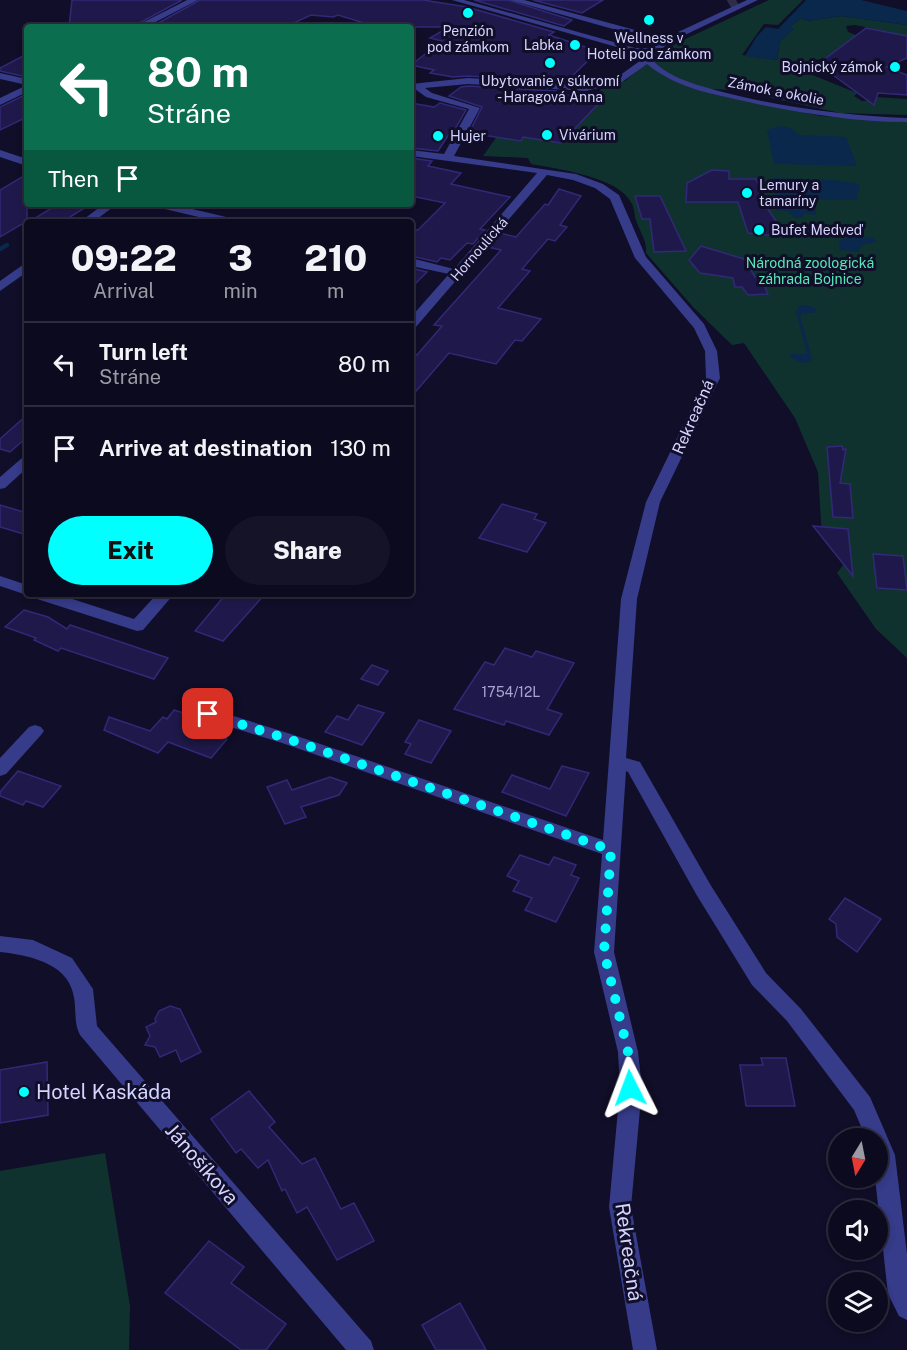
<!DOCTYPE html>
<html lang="en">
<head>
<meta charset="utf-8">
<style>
	body { margin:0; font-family:"Public Sans",sans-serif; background:#151327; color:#f1f3f6; height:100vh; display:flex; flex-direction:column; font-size:22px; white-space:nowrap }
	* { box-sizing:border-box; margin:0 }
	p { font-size:20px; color:#9a9aa4 }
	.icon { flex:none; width:33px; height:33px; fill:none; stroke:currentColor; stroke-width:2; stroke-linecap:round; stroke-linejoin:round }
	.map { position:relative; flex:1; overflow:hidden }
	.panel { position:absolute; left:24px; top:219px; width:390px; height:378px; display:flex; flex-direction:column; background:#0c0a1e; border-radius:6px; box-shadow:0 3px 9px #0003,0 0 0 2px #2c2b3c }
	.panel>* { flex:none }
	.banner { position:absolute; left:24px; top:24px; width:390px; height:183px; border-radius:6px; box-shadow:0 3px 9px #0003,0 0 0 2px #2c2b3c; background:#0b6e4f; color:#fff; overflow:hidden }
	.needle { width:39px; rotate:190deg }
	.tools { position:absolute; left:828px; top:1128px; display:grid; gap:12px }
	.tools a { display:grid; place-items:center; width:60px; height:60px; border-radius:50%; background:#0c0a1e; box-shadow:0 3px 9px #0003,0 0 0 2px #2c2b3c; font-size:30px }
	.pin { position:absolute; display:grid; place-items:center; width:51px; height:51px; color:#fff; margin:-26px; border-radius:12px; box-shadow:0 3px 9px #0006 }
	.me { position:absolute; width:66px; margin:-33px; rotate:357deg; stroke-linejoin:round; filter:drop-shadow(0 0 4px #0008) }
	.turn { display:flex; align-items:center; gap:21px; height:126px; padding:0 24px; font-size:27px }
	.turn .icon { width:78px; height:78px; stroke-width:2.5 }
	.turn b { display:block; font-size:42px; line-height:51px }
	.then { display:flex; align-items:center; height:57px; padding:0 24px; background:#0003; gap:12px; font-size:22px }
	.eta { display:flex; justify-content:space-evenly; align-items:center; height:102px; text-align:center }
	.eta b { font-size:36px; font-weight:800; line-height:42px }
	.primary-button { display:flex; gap:12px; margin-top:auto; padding:12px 24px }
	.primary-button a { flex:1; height:69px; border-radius:36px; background:#0ff; color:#111; font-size:24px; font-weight:800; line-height:69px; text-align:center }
	.primary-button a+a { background:#151327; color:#f1f3f6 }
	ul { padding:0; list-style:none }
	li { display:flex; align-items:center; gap:18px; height:84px; padding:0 24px; border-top:2px solid #2c2b3c }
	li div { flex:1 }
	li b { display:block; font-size:22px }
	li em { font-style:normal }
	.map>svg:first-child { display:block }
</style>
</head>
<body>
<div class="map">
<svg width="907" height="1350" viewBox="0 0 907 1350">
	<rect width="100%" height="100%" fill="#100e28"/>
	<g fill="#10322e">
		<path d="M769 0H803L778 25 764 24 742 55 777 60 780 41 793 29 790 27 801 18 807 21 841 16 907 25V36L855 25 846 26 848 32 866 39 846 43 824 59 810 60 811 69 800 70 857 93 854 96 862 101 875 100 876 97 907 99V115L840 113 757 95 755 91 710 89 712 94 821 116 907 122V658L876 629 837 573 844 564 822 538 818 472 795 418 744 343 732 345 693 307 646 253C647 241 641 234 637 223 634 217 635 210 632 204 620 177 558 169 531 164L528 158 483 156 510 118 576 120 601 89 625 81 655 55 679 42Z"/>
		<polygon points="105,1153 130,1306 129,1350 0,1350 0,1171"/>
	</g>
	<g fill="#09284c">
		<polygon points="806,0 861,0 907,11 907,25 841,16 807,21 801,18 790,27 794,29 780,41 777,60 745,56 757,36 766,27 778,29"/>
		<polygon points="781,126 790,128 800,135 846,137 857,166 774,164 767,130"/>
		<polygon points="772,178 835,180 860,184 857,200 814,200 816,215 804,213 803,217 795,218 787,211 777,211"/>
		<polygon points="847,237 873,238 877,242 862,245 858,252 840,250 839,241"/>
		<path d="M806 305 817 309 816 312 800 315 812 359C806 367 794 362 789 354H807L796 312 799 306Z"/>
	</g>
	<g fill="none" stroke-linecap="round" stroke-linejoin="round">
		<polyline stroke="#09284c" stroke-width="4.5" points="0,249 7,245"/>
	</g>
	<g fill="#1e194a" stroke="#312977" stroke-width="1.5">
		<polygon points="72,0 182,0 132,27 69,27"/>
		<polygon points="200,0 423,0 467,7 554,32 549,35 598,51 566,82 468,76 453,77 430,73 434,70 411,65 442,41 430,38 449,27 377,27 338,15 333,17 311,15 285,27 151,27"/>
		<polygon points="474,0 508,0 572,20 564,26"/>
		<polygon points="533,0 603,0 582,13"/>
		<polygon points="866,28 907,36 907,58 887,67 907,75 907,95 878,93 874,105 818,64"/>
		<polygon points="27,54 27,77 0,71 0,68"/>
		<polygon points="468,86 556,91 555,93 602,100 561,143 523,137 521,141 469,133 482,107 449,96 461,87"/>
		<polygon points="27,94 27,117 0,130 0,107"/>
		<polygon points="411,103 434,107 440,103 466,110 454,131 451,131 438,151 411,148"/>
		<polygon points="411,158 432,161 428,166 461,173 451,184 510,197 480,229 485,230 473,244 467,243 450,260 441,258 437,262 411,256 411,229 418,230 445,203 411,196"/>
		<polygon points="712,170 729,171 729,179 756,179 765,205 787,237 748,233 738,202 686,202 687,183"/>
		<polygon points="27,174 27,221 0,237 0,190"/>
		<polygon points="559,189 581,196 560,225 567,227 555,241 548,239 522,269 530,271 498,308 541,319 522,341 515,340 496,364 449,353 411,397 411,353 417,355 442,326 434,325 501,250 488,247 500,233 516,237 545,204 548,205"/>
		<polygon points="635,196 660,196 686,251 654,252 650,219 642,219"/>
		<polygon points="58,204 91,204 62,222 29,222"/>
		<polygon points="701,246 744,259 755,277 760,277 768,294 748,295 742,287 735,287 733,278 700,273 689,260"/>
		<polygon points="411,268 427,272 411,288"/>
		<polygon points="27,415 27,437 10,452 0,449 0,439"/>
		<polygon points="842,446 843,450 846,449 840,483 850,484 853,518 833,517 827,447"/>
		<polygon points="502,504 537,514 534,519 546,523 527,552 479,538"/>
		<polygon points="0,505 27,513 27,535 0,527"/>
		<polygon points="813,526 848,529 853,576"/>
		<polygon points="873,554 903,556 907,590 877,588"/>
		<polygon points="226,594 265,594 223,641 195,631"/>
		<polygon points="24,610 48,617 67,629 70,625 168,658 154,679 61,648 58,651 34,640 36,638 5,627"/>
		<polygon points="505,648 532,657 536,651 574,663 547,709 562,714 549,735 506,721 504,725 454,709 485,662 494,665"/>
		<polygon points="372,665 388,671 378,685 361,679"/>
		<polygon points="358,705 384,713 362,745 325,732 337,716 348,720"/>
		<polygon points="174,710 190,715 183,723 227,739 211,758 168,742 158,753 104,730 109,717 150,731 163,717 167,719"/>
		<polygon points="419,720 451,731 431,763 405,754 411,744 405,742"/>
		<polygon points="562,766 589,773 566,816 502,792 512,775 550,789"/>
		<polygon points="18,771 61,786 43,807 26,801 23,805 0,796 0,792"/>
		<polygon points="330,777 347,783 339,795 301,807 306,817 285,824 267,787 287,780 292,790"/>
		<polygon points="520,855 549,865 554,857 576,865 571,875 579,878 556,922 525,910 532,898 513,891 519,881 507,876"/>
		<polygon points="845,898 881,919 857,952 837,937 836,924 829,919"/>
		<polygon points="170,1006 180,1009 201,1052 181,1062 176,1050 160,1057 155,1047 145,1045 150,1036 146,1027 156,1022 155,1019 159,1011"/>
		<polygon points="761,1058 786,1058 795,1106 746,1106 740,1065 763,1065"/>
		<polygon points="47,1062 48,1115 0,1123 0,1070"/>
		<polygon points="249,1091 275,1122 269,1127 302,1164 315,1158 341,1209 354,1203 374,1241 337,1260 307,1207 297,1213 285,1189 282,1191 268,1160 258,1168 241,1149 236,1153 211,1119"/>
		<polygon points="209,1241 244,1267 231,1283 286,1324 266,1350 241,1350 165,1293"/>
		<polygon points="460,1303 486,1350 436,1350 422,1325"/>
	</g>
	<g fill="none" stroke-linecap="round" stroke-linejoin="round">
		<polyline stroke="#2e2c48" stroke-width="10" stroke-dasharray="10 5" stroke-linecap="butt" points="729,4 736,0"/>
		<g fill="#363b8a" fill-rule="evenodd">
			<path d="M452 0H464L635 48H653L663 39 670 41C660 54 649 54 634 52Z"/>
			<path d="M644 58C651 58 654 62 660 67 672 76 687 82 701 86 764 105 842 116 907 118V122C856 122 807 114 757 104 719 95 678 90 647 64L622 82H616V78Z"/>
		</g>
		<g fill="#363b8a" fill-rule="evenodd">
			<polygon points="187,0 198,0 146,27 134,27"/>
			<polygon points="510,0 524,0 665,38 747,0 758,0 666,44"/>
			<polygon points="0,73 27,79 27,85 0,79"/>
			<polygon points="619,77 624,80 622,82 586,91 468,84 425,88 432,93 480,108 454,156 576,174 603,184 619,195 646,257 704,324 717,351 720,378 660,502 637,599 626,758 640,762 710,884 766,973 801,1009 870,1097 895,1155 907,1254 907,1320 899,1316 888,1294 875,1178 878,1178 878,1138 866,1138 854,1110 787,1021 752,985 696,894 628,772 626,771 614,952 638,1052 642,1088 631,1207 657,1350 633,1350 609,1207 620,1088 618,1052 594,952 602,854 282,743 202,718 200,714 202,710 208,708 294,735 603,840 621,599 646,502 706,378 705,351 694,328 635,258 610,199 595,188 573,180 547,175 415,328 411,329 411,317 449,274 411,266 411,258 454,269 537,173 411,156 411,150 444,154 469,109 426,97 415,89 411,90 411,84 468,78 586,85"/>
			<polygon points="27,85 27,92 0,105 0,98"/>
			<polygon points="0,150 27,159 27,166 0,157"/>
			<polygon points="104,204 117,204 93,222 80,222"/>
			<polygon points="150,204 171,204 239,220 241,222 220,222 152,206"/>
			<polygon points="27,262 27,272 0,291 0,281"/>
			<polygon points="27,457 27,468 5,488 0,489 0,477 22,458"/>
			<polygon points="0,576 27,585 27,594 31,594 27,595 0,586"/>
			<polygon points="32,594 57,594 134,619 157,594 174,594 143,630 137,631 34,598"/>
			<polygon points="35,725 41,727 44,731 41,735 6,774 0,776 0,758 29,727"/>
			<path d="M0 936 33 940 72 958 93 989 97 1026 371 1341 374 1350H346L80 1035C73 1022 77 1007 73 993 66 962 26 955 0 952Z"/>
		</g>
	</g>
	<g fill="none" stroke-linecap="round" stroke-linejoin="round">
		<polyline stroke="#0ff" stroke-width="10" stroke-dasharray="0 18" points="208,714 288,739 611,850 604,952 628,1052 630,1088"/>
	</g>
	<g fill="#0ff" stroke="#100e28" stroke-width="2">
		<circle cx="468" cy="13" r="6"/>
		<circle cx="649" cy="20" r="6"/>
		<circle cx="575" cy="45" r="6"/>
		<circle cx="550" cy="63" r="6"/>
		<circle cx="895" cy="67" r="6"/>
		<circle cx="547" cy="135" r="6"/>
		<circle cx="438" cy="136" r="6"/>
		<circle cx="747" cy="193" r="6"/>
		<circle cx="759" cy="230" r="6"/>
		<circle cx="24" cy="1092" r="6"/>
	</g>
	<g text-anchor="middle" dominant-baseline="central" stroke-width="6" stroke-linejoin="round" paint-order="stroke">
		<g font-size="14" fill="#d5d4ff" stroke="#100e28" text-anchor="start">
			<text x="468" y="31" text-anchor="middle">Penzión<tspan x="468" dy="16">pod zámkom</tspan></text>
			<text x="649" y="38" text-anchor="middle">Wellness v<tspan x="649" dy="16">Hoteli pod zámkom</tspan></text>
			<text x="563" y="45" text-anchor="end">Labka</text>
			<text x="883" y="67" text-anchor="end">Bojnický zámok</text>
			<text x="550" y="81" text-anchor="middle">Ubytovanie v súkromí<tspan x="550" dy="16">- Haragová Anna</tspan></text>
			<text x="559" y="135">Vivárium</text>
			<text x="450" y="136">Hujer</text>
			<text x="759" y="185">Lemury a<tspan x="759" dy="16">tamaríny</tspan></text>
			<text x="771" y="230">Bufet Medveď</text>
		</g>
		<g font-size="14" fill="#d5d4ff" stroke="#100e28">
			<text transform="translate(776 91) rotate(11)">Zámok a okolie</text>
			<text transform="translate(479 249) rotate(-49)">Hornoulická</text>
		</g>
		<g font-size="14" fill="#58e7b5" stroke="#100e28">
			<text x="810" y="263">Národná zoologická<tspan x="810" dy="16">záhrada Bojnice</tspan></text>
		</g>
		<g font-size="14" fill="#a7a5d2">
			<text x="511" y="692">1754/12L</text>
		</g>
		<g font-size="16" fill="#d5d4ff" stroke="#100e28">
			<text transform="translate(693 417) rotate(-66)">Rekreačná</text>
		</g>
		<g font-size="20" fill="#d5d4ff" stroke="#100e28" text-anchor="start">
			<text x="36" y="1092">Hotel Kaskáda</text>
		</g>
		<g font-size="20" fill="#d5d4ff" stroke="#100e28">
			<text transform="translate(202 1164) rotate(49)">Jánošíkova</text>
			<text transform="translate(629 1252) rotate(82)">Rekreačná</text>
		</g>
	</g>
</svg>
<div class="tools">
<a><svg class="needle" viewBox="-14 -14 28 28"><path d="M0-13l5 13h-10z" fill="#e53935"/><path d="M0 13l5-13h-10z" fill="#9a9aa4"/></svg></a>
<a><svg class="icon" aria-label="sound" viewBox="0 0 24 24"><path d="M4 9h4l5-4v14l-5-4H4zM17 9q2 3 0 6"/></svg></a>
<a><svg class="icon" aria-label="layers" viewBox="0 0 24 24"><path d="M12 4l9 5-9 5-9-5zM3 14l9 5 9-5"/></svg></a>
</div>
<div class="pin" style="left:208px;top:714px;background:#d93025"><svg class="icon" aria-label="arrive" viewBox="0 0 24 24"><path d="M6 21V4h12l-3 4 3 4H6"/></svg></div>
<svg class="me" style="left:630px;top:1088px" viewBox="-20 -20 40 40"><path d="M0-17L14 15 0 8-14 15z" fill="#0ff" stroke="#fff" stroke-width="4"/></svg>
<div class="banner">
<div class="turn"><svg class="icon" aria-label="left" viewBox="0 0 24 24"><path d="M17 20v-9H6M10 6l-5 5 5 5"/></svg><div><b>80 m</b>Stráne</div></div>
<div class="then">Then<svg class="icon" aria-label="arrive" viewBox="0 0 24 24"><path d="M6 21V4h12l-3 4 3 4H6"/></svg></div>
</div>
<section class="panel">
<div class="eta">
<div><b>09:22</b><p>Arrival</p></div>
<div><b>3</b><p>min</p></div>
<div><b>210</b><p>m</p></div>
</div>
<ul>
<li><svg class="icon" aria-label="left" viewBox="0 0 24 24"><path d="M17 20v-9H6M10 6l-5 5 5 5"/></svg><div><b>Turn left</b><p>Stráne</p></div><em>80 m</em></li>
<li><svg class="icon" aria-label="arrive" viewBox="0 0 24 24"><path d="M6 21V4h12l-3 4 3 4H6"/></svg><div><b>Arrive at destination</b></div><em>130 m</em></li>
</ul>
<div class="primary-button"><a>Exit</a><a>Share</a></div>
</section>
</div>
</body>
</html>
